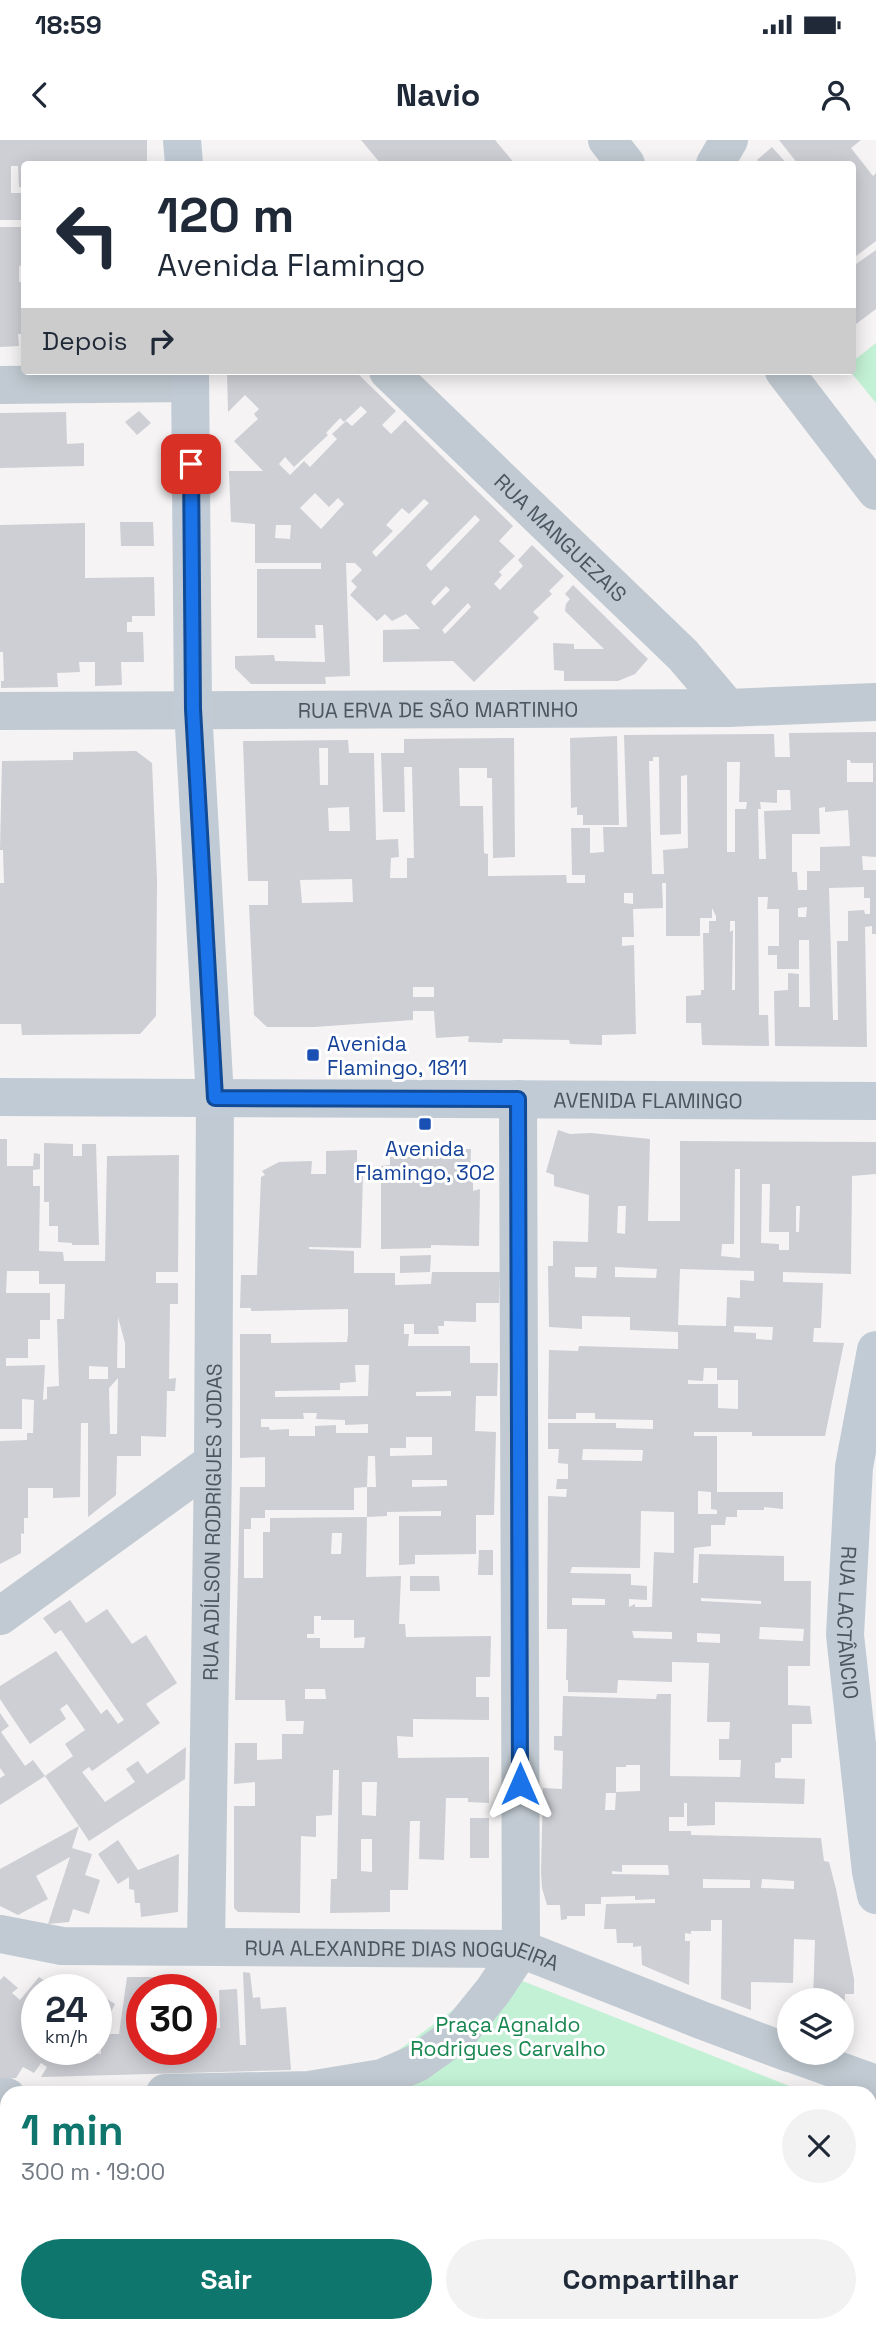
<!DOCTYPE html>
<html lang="pt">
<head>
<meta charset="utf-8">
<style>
	body { margin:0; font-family:"Space Grotesk",sans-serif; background:#f2f2f3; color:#1f2937; height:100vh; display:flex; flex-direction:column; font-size:26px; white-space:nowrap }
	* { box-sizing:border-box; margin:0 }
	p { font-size:23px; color:#747a83 }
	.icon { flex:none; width:38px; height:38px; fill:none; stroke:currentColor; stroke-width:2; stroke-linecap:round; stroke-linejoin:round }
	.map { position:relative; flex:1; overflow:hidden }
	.details { position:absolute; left:0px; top:1946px; width:877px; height:247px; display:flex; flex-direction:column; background:#fff; border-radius:21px 21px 0 0; box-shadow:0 4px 18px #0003 }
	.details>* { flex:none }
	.top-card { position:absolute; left:21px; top:21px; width:835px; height:214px; border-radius:7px; box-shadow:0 4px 18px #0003; background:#fff; color:#1f2937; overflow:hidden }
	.fabs { position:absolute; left:777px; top:1848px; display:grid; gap:14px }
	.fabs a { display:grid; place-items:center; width:77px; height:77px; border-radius:50%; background:#fff; box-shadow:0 4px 18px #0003; font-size:35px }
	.speed { position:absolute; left:21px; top:1834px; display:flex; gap:14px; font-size:35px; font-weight:700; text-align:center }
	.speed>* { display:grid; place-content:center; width:91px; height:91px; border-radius:50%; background:#fff; box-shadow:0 4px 18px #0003; line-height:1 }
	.speed small { font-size:18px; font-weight:400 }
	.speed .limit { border:10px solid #d22; background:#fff; color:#111 }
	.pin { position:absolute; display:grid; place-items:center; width:60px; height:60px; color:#fff; margin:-30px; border-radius:14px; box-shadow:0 4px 10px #0006 }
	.me { position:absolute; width:77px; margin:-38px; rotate:0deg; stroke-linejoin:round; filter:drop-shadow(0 0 5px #0008) }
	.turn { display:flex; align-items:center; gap:24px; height:147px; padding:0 21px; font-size:32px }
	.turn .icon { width:91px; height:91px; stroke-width:2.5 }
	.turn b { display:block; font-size:49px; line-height:60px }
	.then { display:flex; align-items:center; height:66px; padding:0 21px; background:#0003; gap:14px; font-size:26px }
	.round { display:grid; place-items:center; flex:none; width:74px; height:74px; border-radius:37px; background:#f2f2f3 }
	.head { display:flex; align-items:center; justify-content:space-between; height:119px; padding:0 21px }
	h1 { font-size:42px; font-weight:700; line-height:52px; color:#0f766e }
	.button { display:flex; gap:14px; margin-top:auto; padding:14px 21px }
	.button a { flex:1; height:80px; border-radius:42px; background:#0f766e; color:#fff; font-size:28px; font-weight:700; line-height:80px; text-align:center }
	.button a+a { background:#f2f2f3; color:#1f2937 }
	.status { display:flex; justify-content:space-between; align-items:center; height:49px; padding:0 35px; background:#fff; direction:ltr }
	.status svg { height:19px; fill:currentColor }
	header { display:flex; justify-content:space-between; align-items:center; height:91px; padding:0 21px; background:#fff; font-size:32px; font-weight:700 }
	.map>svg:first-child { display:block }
</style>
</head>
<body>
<div class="status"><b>18:59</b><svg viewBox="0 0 49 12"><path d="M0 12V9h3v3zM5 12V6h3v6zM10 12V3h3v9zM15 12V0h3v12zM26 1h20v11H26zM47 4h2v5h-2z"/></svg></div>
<header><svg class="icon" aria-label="back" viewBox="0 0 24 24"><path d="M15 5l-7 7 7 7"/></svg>Navio<svg class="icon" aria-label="person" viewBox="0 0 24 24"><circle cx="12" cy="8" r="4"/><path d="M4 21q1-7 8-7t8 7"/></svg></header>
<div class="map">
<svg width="876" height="2192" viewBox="0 0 876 2192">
	<rect width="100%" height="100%" fill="#f5f3f3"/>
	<g fill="#c3f1d5">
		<polygon points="876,203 876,263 850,231 852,231 852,222"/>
		<path d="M505 1834 807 1953H379L384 1921C424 1892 463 1861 505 1834Z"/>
		<polygon points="870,1977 876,1979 876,2192 738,2192 728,2186 870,2186"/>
	</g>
	<g fill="#cdcfd5" fill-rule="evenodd">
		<polygon points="0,0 147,0 147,24 24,24 24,47 19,47 18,26 11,26 11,53 24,53 24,80 0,80"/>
		<polygon points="361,0 495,0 515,24 381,24"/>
		<polygon points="779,0 861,0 851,8 873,36 876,33 876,101 852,119 852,24 798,24"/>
		<polygon points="772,7 787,24 760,24 757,20"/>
		<polygon points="0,87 24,87 24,125 19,126 19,142 24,142 24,194 18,194 19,206 0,207"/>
		<polygon points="876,110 876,169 852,187 852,127"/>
		<path d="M227 231H355L396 271 382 285 391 294 405 280 513 386 499 401 515 416 499 432 502 435 494 444 500 450 523 426 518 420 532 405 564 436 549 451 552 454 533 472 539 478 474 542 453 521 383 522V490L420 489 406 474 392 481 385 474 377 481 350 455 357 447 351 441 362 430 355 423H346L350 536 325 537 326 544H251L235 528V516L274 515 275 521 325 522 323 485H315L316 498H257V429H321V423H255V384L231 382 229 331H263L234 301 258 279 254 274 259 269 245 255 228 272ZM361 266 367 272 352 286 346 281 332 294 337 299 310 327 304 321 290 335 279 324 285 317 294 327 328 295 326 293 340 278 344 282ZM315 353 329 367 338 358 344 364 321 389 300 368ZM424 359 429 363 376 417 372 412 393 391 386 385 402 368 409 374ZM475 375 480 380 431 431 426 425ZM276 385H291L290 399 275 398ZM446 446 450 450 434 466 431 462ZM468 463 471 467 445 494 442 490Z"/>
		<polygon points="139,271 151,283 137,295 125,282"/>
		<polygon points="66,272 67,304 84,303 84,326 0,328 0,273"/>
		<polygon points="120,382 153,382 154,406 121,406"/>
		<polygon points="85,383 85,438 154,437 155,476 132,476 132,482 127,482 127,492 143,492 144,522 121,522 122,545 95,546 95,522 79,522 80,532 57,533 58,547 1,548 1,541 4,541 3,512 0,512 0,385"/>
		<polygon points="573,445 648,519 635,534 618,541 564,541 564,531 554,530 553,503 574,504 574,509 604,509 565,471 566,464 570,459 565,454"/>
		<path d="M876 592V717L862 716 863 730H876V794H872V786L865 787 867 907 775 906 774 851 788 850V833L799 834V867H810L809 800H799V829H777V815H768V806H779V769H767L768 757H758L759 875H768L769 906 702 905 701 883H686V856L701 855V850H704L703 793H709V781H716V776L712 768V778H700V796H666V743H662L663 768 633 769 634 797H622V806L634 805 636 894 602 895V905L570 904 569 900 503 899 502 903 468 902 469 896 436 898 434 871H413V880L314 887H267L254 875 249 765H268V741H248L243 601 348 600 349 613H374L376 700 398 699 399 717 391 718 390 738H407V718H414L412 627H404L405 672H383L381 613H404V599L514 598 515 717 493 718 492 638H487V628H459L460 666H483L484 713 488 714V736L566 735 567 743H585V735H572L571 688H590V713L604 712 603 687H627L624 595 774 594 775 617H790L789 593ZM319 608H328V645H320ZM653 617H659L660 695 681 694V636L687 635 688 708 663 710 664 734H652L649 621H653ZM847 620H850L851 623H873V642H847ZM727 622H740L739 662H747L746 669H735V712H727ZM777 650H790L791 670 764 671 766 719H759L758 669H761L760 662 777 663ZM349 667 350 691H329L328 668ZM825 667V672L848 670 850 706 820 707V731H807V750H798L797 732H792V694H820L819 668ZM352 739 353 762 302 763 300 740ZM864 747V758H870V774H865L864 770 848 771V801H837L838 880H833L829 748ZM624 753H633V764L624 763ZM807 767 806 777H798V768ZM730 781H735V850H732L733 790 730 792ZM413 847H434V857H413Z"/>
		<polygon points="617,596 619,685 583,685 583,675 577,675 577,667 571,668 570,598"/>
		<polygon points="136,611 152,623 157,740 156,876 140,894 22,895 21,884 0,884 0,743 4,743 3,710 0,710 2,621 73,620 73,612"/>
		<path d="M558 990 570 994 591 993 650 999 648 1081H680V1001L876 1002V1034L852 1036 851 1134 783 1132V1142L823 1143 821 1188H814L813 1202 844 1203 825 1296H752V1292H694V1296H717V1352H783V1369L764 1367V1370H737V1377H726L725 1385H711V1406L694 1408 693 1443H698L699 1414 784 1416V1441H811L810 1526H788V1565L810 1566 812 1584H792V1618H781V1622L775 1623V1638L805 1639 804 1664 715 1662V1685L687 1686V1663H684V1677H669V1691H691V1695L821 1698 824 1721 829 1722 836 1749 854 1839V1854H845L844 1880H842V1860H813L815 1800 794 1799 793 1843 751 1842V1870L721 1859 722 1780H711V1791H691V1794L685 1793V1801H690L689 1845 642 1825 641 1806 633 1807V1803H617L616 1789H604L606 1764 655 1763V1759L635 1760V1756L601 1757V1764H585V1776H567V1779L561 1780 560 1765H547L542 1748 541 1732 543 1648 562 1649 563 1611 554 1610V1596H562L563 1556 656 1559 657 1554H671L670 1636 740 1637 741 1620H719V1599H729L730 1582H707L709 1523 672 1522V1542L618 1540 617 1553 568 1552V1540H566L567 1489H547L548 1356 566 1357 567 1349H556L557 1339H568V1324L558 1323 559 1309H548V1283H616V1288L653 1289V1280L595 1279V1273H576V1279H548L549 1210 578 1211 579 1206 678 1209V1192L630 1190V1177L582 1176V1189L549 1187 548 1126H553V1101L588 1102 589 1055 554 1046V1035L546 1032ZM735 1029H740V1118L721 1116 722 1104H734ZM762 1044H770L769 1092H789V1110H779V1104L761 1103ZM618 1066H626L625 1094 617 1093ZM796 1066H800L799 1092H796ZM575 1127H597L596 1138 575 1137ZM615 1127 657 1129 656 1138 615 1137ZM680 1129 754 1131V1141L740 1140V1158L727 1157 726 1186 678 1185ZM734 1186 773 1187 772 1200 756 1199V1193L734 1192ZM704 1228H717V1240H738V1269L718 1268V1244H688V1240L703 1241ZM583 1309 643 1310 642 1321 582 1320ZM698 1351 711 1352V1369L717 1370V1374H698ZM641 1371 674 1372V1413L654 1412 652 1467H635V1464L629 1467V1459L647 1460V1446L631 1445V1434L570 1433 572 1427 640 1428ZM572 1458 605 1459V1465H572ZM701 1458 761 1461V1464L701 1461ZM760 1487 804 1489 803 1501 759 1499ZM632 1491 672 1492V1499L634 1498ZM697 1493 720 1494V1503L697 1502ZM626 1625H640V1651L616 1652V1627H626ZM606 1653H616L615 1670H605ZM622 1725H668L669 1735 612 1734V1731L622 1732ZM703 1739 750 1740V1748H703ZM762 1739 794 1741V1749L761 1748Z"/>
		<path d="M0 999H7V1026H33L34 1013 40 1014V1029L33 1030V1046H40L39 1111 63 1112 64 1121H105L107 1016 179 1015 178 1132H156V1143H178V1164H170L169 1239 176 1238 175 1251H167L166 1297 141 1296V1316H117L116 1355 88 1377V1283H81L80 1357 53 1358V1348H28V1378H24V1394L21 1393V1413L0 1424V1301L27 1300V1293H33L34 1260 22 1259V1289H0ZM7 1131H39V1144H65L64 1179H57L59 1246 47 1247V1259L43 1260 45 1225 6 1226V1218H28V1199H40V1180H50V1153H6ZM118 1177 125 1203V1228H117ZM89 1226 108 1227V1239H89ZM118 1238 117 1294H110L109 1248Z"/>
		<polygon points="44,1003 73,1004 73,1016 82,1016 82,1004 96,1004 99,1105 72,1105 72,1103 58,1102 58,1086 49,1086 49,1062 44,1062"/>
		<polygon points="432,1009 471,1009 470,1036 473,1036 473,1051 480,1049 479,1106 431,1105 431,1108 381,1109 381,1026 390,1025 390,1017 433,1017"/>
		<path d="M357 1010V1034L363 1033 361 1108 309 1107V1109L354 1111V1133H395V1145L431 1144 432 1132H500L499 1163H476V1182L444 1181V1186H438L439 1194H414V1184H404V1194H409L408 1206H470V1223H498L497 1256H476L475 1291 496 1292 494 1375H476V1414L415 1415V1424L399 1425V1376H441V1371L387 1372V1376L367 1377V1347H376L375 1316H368L367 1347 354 1348V1370H265V1378H251V1389H244V1438H263V1392H270V1378L367 1377 366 1437 401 1436 399 1484H405L406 1497 491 1496 490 1537H476V1557H489V1580L413 1579V1597L397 1596 398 1618 489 1617V1663L468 1662V1658H446L444 1720 419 1719 420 1681H410L408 1750H390V1772L330 1773 331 1739H337L339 1630H333L332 1675 316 1676V1697L301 1696 300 1773 238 1772 234 1768V1666H255V1642L234 1644 235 1603H257V1620L282 1619V1594H303L304 1581H286L285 1560H235L240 1347H265V1317L240 1318V1194H271V1203L347 1202 348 1194V1169L251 1171V1168H240L241 1135H257L261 1037 265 1035 262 1031 279 1022 312 1021 311 1034H326V1011ZM355 1225H369L368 1256 275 1257V1251L340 1250V1243L356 1242ZM451 1251V1256H416V1252ZM303 1273H317L316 1279 345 1280V1285L368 1284V1293H336V1285L315 1286V1296H289V1289L270 1290 269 1287H261V1279H304ZM406 1297H432V1315L390 1316V1308H406ZM412 1340H447V1346L412 1347ZM332 1393H342L341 1414H331ZM314 1476H321V1480H354V1498L365 1497 364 1508H320V1498H307V1494H314ZM305 1549H325L326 1559H305ZM362 1642H377L376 1676 362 1675ZM361 1699H372V1732L361 1731Z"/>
		<polygon points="431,1115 430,1132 400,1133 400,1116"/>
		<polygon points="479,1410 493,1410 493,1435 478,1435"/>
		<polygon points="410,1436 439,1436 440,1451 410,1451"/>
		<polygon points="70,1460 86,1483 107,1469 132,1504 146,1495 177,1543 146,1564 160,1583 92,1631 89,1627 82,1632 105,1662 135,1642 126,1629 138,1621 147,1634 186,1607 185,1639 89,1701 79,1686 72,1708 92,1714 85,1735 100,1740 89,1774 73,1769 69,1782 48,1784 70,1717 36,1736 48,1759 18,1775 0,1766 0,1729 79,1686 45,1636 73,1616 65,1604 85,1590 67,1564 60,1569 66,1579 30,1604 0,1559 0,1546 56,1511 101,1574 107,1569 118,1584 124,1580 61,1490 55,1494 43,1478"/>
		<polygon points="0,1573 9,1586 1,1592 25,1626 33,1620 45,1636 0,1665 0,1638 5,1635 0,1628"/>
		<rect x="470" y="1678" width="19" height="40"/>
		<polygon points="118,1700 138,1730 179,1714 178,1772 141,1777 140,1763 135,1763 134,1750 129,1749 129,1737 118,1744 98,1714"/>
		<polygon points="243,1832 250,1833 253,1858 260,1857 261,1869 286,1867 291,1930 41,1937 47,1927 41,1923 34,1933 23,1927 16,1938 0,1939 0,1840 4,1836 18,1848 12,1853 20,1860 39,1837 57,1849 60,1845 68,1850 37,1850 37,1909 101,1914 101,1894 119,1894 127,1837 156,1837 155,1850 142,1850 142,1909 201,1909 201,1860 207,1860 208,1888 220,1888 219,1850 237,1849 240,1905 246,1905"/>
		<polygon points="96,1852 115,1864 96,1902"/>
		<polygon points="0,2076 7,2079 7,2112 0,2129"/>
		<polygon points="133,2186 199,2186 197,2192 130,2192"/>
		<polygon points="317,2186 397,2186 394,2192 315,2192"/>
	</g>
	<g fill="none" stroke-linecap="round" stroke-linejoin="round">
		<g stroke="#c1cad2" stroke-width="38">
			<polyline points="607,0 626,24"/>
			<polyline points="715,24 729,0"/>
			<path id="s1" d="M388 231 683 515 728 568"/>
			<polyline points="784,231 876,351"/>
			<polyline points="0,245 190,243"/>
			<path id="s2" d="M0 571 728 568 876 562"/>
			<polyline points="518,959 521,1809"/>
			<polyline points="0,1476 213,1322"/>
			<path id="s3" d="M0 1794 62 1806 521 1809 701 1880 789 1913"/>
			<path id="s4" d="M206 1806 213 1322 215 958"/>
			<polyline points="790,1913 876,1944"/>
			<polyline points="165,1953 309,1950 382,1938 417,1923 459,1893 493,1851 521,1809"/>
			<polyline points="0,1957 7,1957"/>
			<polyline points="263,2192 266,2186"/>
			<polyline points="545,2192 547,2186"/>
		</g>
		<g stroke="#c1cbd6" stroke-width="38">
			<polyline points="182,0 184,24"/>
			<polyline points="190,231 193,569 215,958"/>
			<path id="s5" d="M0 957 876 961"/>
			<path id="s6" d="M876 1210 854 1327 845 1495 871 1732 876 1755"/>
		</g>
	</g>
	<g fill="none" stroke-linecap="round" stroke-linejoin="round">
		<defs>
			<polyline id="route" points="191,324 193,569 215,958 518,959 520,1644"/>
		</defs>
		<use href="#route" stroke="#114b97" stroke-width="18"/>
		<use href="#route" stroke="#1a73e8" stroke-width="12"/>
	</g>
	<g fill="#1a4fb4" stroke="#fff" stroke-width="2.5">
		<rect x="306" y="908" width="14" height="14" rx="3.5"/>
		<rect x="418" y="977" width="14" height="14" rx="3.5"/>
	</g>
	<g text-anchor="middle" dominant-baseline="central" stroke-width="6" stroke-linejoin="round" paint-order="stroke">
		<g font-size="21" fill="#4a5661" stroke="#fff">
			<text stroke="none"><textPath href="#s1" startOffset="240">RUA MANGUEZAIS</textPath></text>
			<text stroke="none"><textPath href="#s2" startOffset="438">RUA ERVA DE SÃO MARTINHO</textPath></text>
			<text stroke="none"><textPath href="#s5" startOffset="648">AVENIDA FLAMINGO</textPath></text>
			<text stroke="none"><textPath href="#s4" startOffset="424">RUA ADÍLSON RODRIGUES JODAS</textPath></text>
			<text stroke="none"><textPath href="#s6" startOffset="275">RUA LACTÂNCIO</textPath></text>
			<text stroke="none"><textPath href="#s3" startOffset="404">RUA ALEXANDRE DIAS NOGUEIRA</textPath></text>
		</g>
		<g font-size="21" fill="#164399" stroke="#fff" text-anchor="start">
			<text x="327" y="903">Avenida<tspan x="327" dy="24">Flamingo, 1811</tspan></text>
			<text x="425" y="1008" text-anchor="middle">Avenida<tspan x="425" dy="24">Flamingo, 302</tspan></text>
		</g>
		<g font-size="21" fill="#17864f" stroke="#fff">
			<text x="508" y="1884">Praça Agnaldo<tspan x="508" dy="24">Rodrigues Carvalho</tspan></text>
		</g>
	</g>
</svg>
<div class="fabs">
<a><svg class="icon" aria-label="layers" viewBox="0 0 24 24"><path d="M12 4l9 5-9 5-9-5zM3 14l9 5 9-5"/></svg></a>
</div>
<div class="speed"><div>24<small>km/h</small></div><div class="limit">30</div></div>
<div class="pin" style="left:191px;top:324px;background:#d93025"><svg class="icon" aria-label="arrive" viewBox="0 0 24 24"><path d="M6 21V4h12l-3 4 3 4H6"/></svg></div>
<svg class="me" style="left:520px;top:1644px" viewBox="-20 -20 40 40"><path d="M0-17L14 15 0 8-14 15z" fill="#1a73e8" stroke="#fff" stroke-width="4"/></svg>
<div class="top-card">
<div class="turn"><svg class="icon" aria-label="left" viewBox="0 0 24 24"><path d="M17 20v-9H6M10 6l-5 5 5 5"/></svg><div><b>120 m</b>Avenida Flamingo</div></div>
<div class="then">Depois<svg class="icon" aria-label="right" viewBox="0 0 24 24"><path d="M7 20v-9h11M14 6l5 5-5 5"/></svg></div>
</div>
<section class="details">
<div class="head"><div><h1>1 min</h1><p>300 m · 19:00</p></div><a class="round"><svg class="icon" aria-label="close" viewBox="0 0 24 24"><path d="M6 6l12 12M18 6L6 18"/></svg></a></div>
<div class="button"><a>Sair</a><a>Compartilhar</a></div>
</section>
</div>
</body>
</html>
